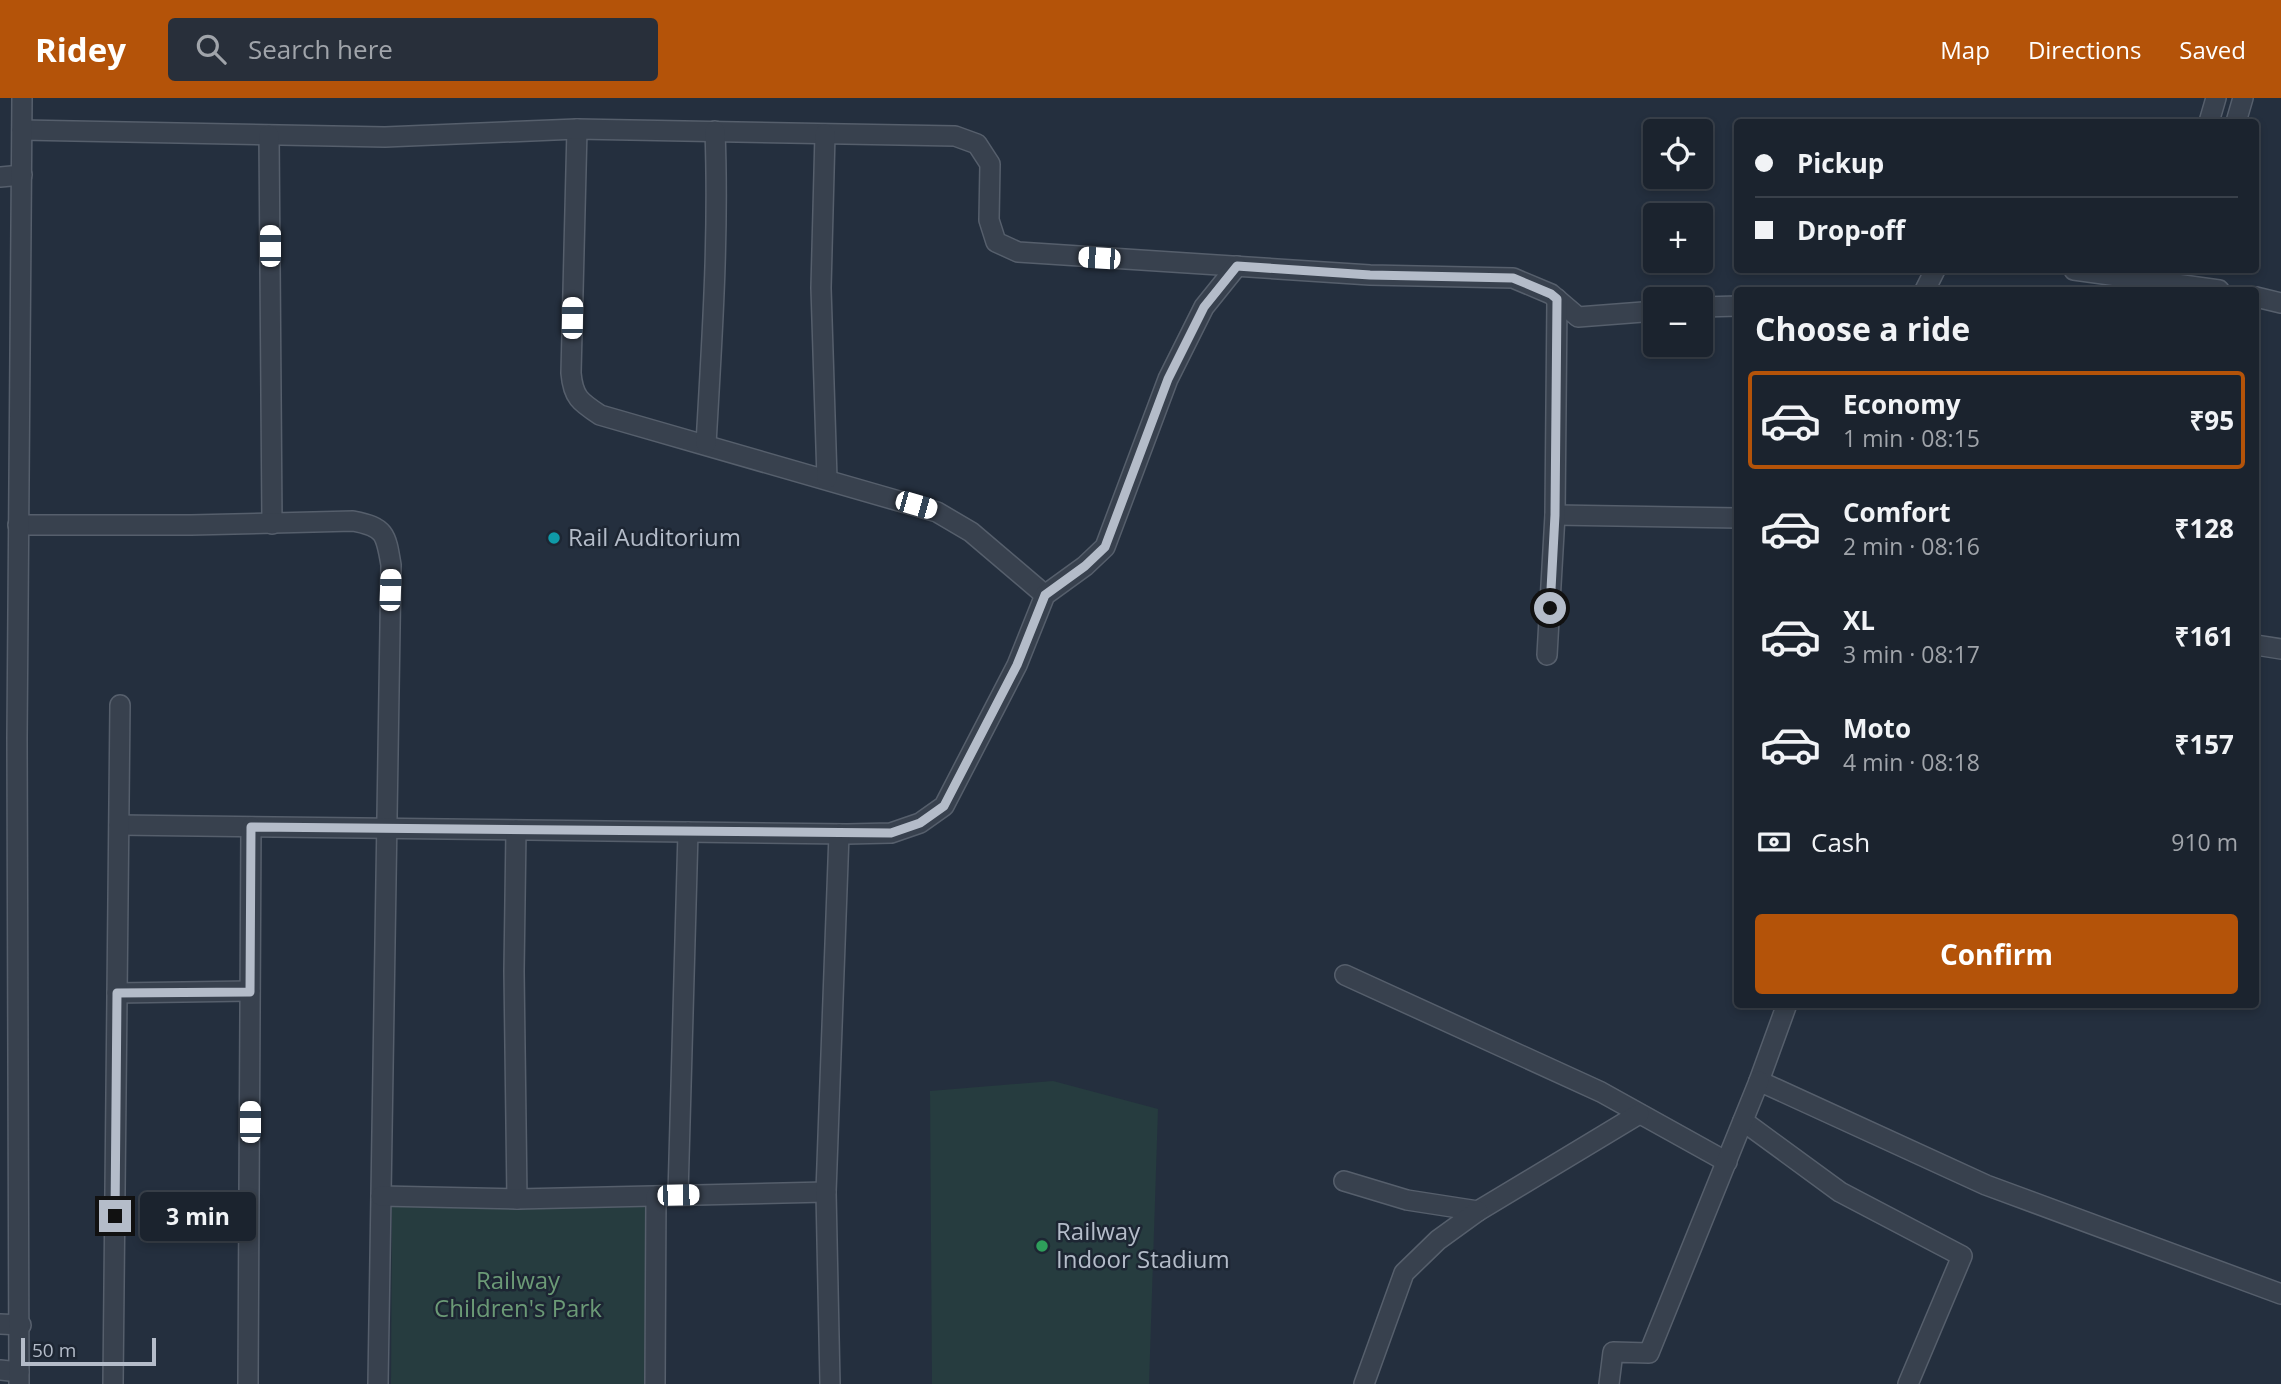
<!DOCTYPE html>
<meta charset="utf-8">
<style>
:root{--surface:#1b232e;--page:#282f3a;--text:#f1f3f6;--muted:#a0a4aa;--line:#39404a;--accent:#b45309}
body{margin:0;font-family:"Open Sans",sans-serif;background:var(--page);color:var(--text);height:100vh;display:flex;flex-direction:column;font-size:26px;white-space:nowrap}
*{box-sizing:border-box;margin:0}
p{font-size:23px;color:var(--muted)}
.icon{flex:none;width:38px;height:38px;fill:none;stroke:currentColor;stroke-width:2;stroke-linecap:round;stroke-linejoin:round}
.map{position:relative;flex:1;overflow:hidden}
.panel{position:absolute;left:1734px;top:189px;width:525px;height:721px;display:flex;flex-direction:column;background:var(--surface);border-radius:7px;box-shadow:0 4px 10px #0003,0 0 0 2px var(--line)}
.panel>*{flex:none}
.hud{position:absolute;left:1734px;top:21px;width:525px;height:154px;border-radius:7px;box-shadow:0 4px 10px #0003,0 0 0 2px var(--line);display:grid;align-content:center;height:154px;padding:0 21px;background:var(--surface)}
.tools{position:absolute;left:1643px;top:21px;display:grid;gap:14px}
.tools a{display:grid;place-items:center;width:70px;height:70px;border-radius:7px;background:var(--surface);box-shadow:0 4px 10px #0003,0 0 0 2px var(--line);font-size:35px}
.scale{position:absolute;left:21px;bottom:18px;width:135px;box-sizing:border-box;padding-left:7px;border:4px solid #b4bcc9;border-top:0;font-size:19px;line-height:24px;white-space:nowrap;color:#b4bcc9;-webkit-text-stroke:5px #1d2633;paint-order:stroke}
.end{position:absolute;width:32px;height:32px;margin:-16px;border:9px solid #b4bcc9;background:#111;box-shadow:0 0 0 4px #111}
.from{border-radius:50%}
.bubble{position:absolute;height:49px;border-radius:7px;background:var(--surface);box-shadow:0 4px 10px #0003,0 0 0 2px var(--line);font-size:23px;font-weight:700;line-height:49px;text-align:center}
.car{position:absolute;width:21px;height:42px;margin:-21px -10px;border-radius:9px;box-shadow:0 0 5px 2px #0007;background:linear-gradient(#fff 24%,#345 0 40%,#fff 0 76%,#345 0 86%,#fff 0)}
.hud b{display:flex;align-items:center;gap:24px;height:66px;font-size:26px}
.hud b+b{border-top:2px solid var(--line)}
.hud i{width:18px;height:18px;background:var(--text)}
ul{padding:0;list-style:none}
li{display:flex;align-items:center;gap:21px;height:98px;margin:0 14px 10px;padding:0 7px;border:4px solid transparent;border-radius:7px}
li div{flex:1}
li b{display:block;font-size:26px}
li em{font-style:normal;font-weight:700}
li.selected{border-color:var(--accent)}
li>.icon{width:63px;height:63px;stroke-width:1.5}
h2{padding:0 21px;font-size:32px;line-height:84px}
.pay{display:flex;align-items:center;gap:18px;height:77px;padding:0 21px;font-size:26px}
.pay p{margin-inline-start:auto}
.button{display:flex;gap:14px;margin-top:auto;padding:14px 21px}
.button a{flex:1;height:80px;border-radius:7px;background:var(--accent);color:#fff;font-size:28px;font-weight:700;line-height:80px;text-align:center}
header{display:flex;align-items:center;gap:42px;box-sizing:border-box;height:98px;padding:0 35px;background:var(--accent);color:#fff}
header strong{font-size:33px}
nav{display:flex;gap:38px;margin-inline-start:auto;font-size:24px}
.search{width:490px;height:63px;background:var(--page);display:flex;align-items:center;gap:18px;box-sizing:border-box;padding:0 24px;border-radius:7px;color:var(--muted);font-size:26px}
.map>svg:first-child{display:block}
.green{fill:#263c3f}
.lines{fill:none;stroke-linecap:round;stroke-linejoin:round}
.minor-casing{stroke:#565f6c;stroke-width:22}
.minor{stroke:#38414e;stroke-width:19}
.route{stroke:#b4bcc9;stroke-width:9}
.culture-dot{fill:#0f9aa8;stroke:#1d2633;stroke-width:2.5}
.leisure-dot{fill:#2e9e5b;stroke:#1d2633;stroke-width:2.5}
.labels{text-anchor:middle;stroke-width:5;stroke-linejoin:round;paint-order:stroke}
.poi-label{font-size:24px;fill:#b4bcc9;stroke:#1d2633;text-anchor:start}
.park-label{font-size:24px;fill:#6b9a76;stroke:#1d2633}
</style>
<header>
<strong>Ridey</strong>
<div class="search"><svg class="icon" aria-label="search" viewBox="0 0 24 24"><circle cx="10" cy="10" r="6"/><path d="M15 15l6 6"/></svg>Search here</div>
<nav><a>Map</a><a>Directions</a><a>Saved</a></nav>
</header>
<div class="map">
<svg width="2281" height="1286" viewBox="0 0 2281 1286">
<rect width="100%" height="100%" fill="#242f3e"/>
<g class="green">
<path d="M1053 983 1158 1011 1149 1286H932L930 993Z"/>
<path d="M646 1106 645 1286H391L392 1107Z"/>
</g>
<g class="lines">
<defs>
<g id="minor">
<path d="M2209 24 2216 0"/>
<path d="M2236 24 2243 0"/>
<path d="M577 31 571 275C573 299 580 304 600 317L937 414 971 434 1045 497"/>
<path d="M22 32 385 39 577 31 955 38 977 46 990 66 989 122 996 144 1018 154 1370 177 1513 180 1551 196 1578 219 1656 213"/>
<path d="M825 36 821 190 827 381"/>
<path d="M269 37 272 426"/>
<path d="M0 79 22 77"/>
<path d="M2074 172 2219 192"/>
<path d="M1925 192 1935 172"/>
<path d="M2256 199 2281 205"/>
<path d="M1701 209 1738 208"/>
<path d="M706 346C712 242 719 138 715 33"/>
<path d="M1555 417 1738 420"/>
<path d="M18 427H191L353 423C385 429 386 436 391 467L378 1286"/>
<path d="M2256 547 2281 551"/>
<path d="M1547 557 1555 417 1557 201"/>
<path d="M119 727 847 736 891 735 920 725 944 708 1017 567 1045 497 1085 468 1105 449 1168 281 1204 209 1237 168"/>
<path d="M516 732 514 873 517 1101"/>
<path d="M1345 877 1601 994 1727 1064"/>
<path d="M117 895 250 893"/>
<path d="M1787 906 1759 983 1986 1087 2281 1196"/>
<path d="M1743 1023 1840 1094 1962 1158 1908 1286"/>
<path d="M1344 1083 1407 1102 1478 1113 1639 1016"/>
<path d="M678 1097 688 734"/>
<path d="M381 1098 517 1101 826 1094"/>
<path d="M0 1226 21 1227"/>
<path d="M0 1272 19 1274"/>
<path d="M19 1286 17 640 22 0"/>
<path d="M113 1286 120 607"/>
<path d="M248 1286 251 729"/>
<path d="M655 1286 656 1098"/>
<path d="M830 1286 826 1094 839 736"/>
<path d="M1364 1286 1404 1175 1438 1142 1478 1113"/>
<path d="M1609 1286 1613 1254 1649 1255 1759 983"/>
</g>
</defs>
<use href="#minor" class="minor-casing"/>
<use href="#minor" class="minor"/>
</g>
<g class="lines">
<path class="route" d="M115 1118 117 895 250 894 251 729 891 735 920 725 944 708 1017 567 1045 497 1085 468 1105 449 1168 281 1204 209 1237 168 1370 177 1513 180 1551 196 1557 201 1555 417 1550 510"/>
</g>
<circle class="culture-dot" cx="554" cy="440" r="7"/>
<circle class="leisure-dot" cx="1042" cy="1148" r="7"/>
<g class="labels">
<g class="poi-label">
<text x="568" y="448">Rail Auditorium</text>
<text x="1056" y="1142">Railway<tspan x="1056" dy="28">Indoor Stadium</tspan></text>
</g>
<g class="park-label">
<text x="518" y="1191">Railway<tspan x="518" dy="28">Children's Park</tspan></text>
</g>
</g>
</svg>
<div class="tools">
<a><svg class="icon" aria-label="locate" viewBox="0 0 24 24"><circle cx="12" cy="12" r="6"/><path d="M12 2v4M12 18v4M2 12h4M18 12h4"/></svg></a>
<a>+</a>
<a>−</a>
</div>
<div class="scale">50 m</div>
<i class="end from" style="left:1550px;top:510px"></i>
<i class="end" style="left:115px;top:1118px"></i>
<div class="bubble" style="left:140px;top:1094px;width:116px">3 min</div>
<i class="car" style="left:270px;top:148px;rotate:0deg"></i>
<i class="car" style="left:1099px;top:160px;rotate:274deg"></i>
<i class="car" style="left:572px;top:220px;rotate:1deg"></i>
<i class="car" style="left:916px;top:407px;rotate:106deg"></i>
<i class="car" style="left:390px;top:492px;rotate:2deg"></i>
<i class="car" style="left:250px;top:1024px;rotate:0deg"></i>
<i class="car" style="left:678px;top:1097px;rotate:89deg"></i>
<div class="hud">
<b><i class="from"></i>Pickup</b>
<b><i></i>Drop-off</b>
</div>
<section class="panel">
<h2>Choose a ride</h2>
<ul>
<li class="selected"><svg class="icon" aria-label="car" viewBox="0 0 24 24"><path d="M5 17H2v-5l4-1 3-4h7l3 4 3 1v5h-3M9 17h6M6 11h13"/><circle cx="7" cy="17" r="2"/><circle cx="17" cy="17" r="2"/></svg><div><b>Economy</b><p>1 min · 08:15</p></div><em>₹95</em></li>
<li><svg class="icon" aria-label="car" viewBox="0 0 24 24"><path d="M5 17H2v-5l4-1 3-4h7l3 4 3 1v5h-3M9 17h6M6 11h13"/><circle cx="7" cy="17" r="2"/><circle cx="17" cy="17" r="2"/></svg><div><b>Comfort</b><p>2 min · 08:16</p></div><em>₹128</em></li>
<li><svg class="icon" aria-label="car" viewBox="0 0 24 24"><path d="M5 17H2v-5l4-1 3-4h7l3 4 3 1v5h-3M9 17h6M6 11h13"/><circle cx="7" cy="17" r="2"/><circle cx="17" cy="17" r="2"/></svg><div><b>XL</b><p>3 min · 08:17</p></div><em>₹161</em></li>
<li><svg class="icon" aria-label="car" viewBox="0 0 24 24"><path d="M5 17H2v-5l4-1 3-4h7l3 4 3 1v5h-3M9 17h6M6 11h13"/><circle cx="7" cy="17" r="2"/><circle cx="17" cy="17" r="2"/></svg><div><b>Moto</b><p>4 min · 08:18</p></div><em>₹157</em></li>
</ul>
<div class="pay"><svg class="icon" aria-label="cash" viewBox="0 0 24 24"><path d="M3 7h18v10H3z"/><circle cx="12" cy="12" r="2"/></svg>Cash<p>910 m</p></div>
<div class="button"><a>Confirm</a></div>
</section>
</div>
